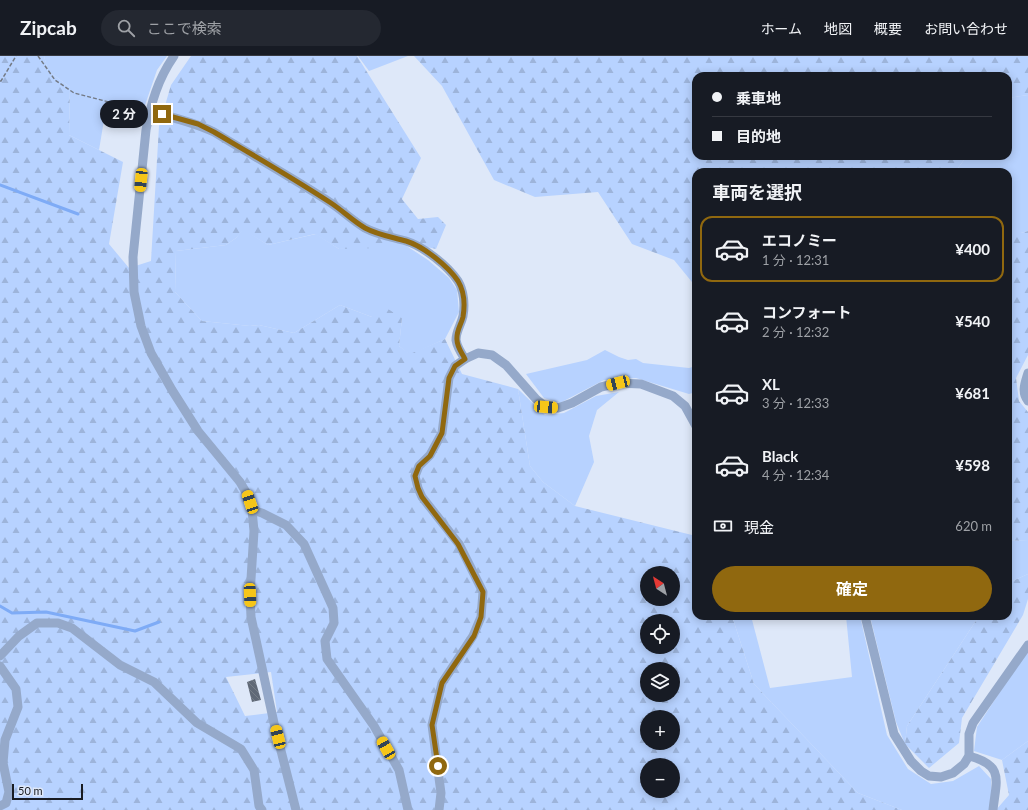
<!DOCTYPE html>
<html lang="ja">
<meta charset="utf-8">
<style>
:root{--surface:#171b24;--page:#242831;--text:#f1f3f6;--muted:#9ea1a6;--line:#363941;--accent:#90680f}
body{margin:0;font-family:Lato,"Noto Sans JP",sans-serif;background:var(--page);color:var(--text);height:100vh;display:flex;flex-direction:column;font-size:15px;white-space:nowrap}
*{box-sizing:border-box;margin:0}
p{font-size:13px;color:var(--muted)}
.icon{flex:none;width:22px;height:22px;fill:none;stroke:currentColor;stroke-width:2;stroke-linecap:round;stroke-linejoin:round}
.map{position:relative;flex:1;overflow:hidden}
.drawer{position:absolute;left:692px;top:112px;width:320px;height:452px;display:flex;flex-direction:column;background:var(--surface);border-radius:12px;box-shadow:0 2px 10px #0003}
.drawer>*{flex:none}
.top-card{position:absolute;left:692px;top:16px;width:320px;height:88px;border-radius:12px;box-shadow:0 2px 10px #0003;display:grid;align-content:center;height:88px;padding:0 20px;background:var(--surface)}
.needle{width:26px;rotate:324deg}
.tools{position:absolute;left:640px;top:510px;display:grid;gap:8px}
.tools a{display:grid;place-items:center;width:40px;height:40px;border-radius:50%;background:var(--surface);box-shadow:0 2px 10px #0003;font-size:20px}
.scale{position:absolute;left:12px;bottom:10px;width:71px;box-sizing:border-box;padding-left:4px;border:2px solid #191c22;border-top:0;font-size:11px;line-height:14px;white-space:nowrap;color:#191c22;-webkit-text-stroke:3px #dee8f9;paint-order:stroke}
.end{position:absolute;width:18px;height:18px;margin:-9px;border:5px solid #90680f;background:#fff;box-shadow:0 0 0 2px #fff}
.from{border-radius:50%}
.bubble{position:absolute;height:28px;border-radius:14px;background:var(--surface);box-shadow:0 2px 10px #0003;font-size:13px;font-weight:700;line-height:28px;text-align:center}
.car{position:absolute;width:12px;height:24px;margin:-12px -6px;border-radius:5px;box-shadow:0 0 3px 1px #0007;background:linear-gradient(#f5c518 24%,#345 0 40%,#f5c518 0 76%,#345 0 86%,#f5c518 0)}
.top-card b{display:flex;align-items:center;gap:14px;height:38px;font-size:15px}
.top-card b+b{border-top:1px solid var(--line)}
.top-card i{width:10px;height:10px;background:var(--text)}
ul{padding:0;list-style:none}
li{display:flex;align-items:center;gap:12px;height:66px;margin:0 8px 6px;padding:0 12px;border:2px solid transparent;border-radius:12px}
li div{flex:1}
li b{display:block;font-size:15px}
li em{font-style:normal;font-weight:700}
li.on{border-color:var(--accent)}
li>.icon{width:36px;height:36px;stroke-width:1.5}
h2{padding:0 20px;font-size:18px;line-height:48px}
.pay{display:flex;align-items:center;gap:10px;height:44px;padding:0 20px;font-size:15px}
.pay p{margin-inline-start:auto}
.primary-button{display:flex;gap:8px;margin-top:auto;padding:8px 20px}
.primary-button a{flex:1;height:46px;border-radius:24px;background:var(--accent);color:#fff;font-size:16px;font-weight:700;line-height:46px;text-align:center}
header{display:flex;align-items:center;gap:24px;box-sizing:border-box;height:56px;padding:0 20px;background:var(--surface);border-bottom:1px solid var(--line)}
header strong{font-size:19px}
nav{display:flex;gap:22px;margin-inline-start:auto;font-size:14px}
.search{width:280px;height:36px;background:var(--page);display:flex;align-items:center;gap:10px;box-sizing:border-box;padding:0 14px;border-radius:22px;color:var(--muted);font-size:15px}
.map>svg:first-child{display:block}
.grass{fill:#b7d2ff}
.forest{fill:url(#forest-firs);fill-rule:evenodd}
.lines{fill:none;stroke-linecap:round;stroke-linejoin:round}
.stream{stroke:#7eabf6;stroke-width:3}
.building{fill:url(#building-back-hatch)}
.path{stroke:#737a85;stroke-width:1.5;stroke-dasharray:4 2;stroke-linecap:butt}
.minor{stroke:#95a9ca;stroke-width:9}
.route{stroke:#90680f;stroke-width:5}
</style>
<header>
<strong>Zipcab</strong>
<div class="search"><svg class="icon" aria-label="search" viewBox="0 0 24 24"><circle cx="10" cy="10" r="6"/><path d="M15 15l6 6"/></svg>ここで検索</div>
<nav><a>ホーム</a><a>地図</a><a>概要</a><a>お問い合わせ</a></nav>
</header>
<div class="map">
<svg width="1028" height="754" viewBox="0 0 1028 754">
<defs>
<pattern id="forest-firs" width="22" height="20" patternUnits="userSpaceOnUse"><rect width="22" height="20" fill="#b7d2ff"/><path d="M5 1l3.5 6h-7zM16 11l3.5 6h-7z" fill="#9db4da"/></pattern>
<pattern id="building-back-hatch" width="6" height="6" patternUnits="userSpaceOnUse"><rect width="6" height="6" fill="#606977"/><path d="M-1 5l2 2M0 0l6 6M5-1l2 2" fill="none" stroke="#767e88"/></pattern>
</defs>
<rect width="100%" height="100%" fill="#dee8f9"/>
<g class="grass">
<path d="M44 0H167L157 14 143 55 107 46 99 94 69 79 70 31 48 15Z"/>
<path d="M358 0H408L369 15Z"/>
<path d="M1028 39V175L1021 177H1008V116H955L967 100H1008V42Z"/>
<path d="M243 173 268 189 316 178 339 193 399 185 428 204 449 222 457 234 459 256 445 283 410 299 399 290 402 262 372 261 340 249 294 277 259 269 250 270 202 265 175 236 176 195 226 189 236 182Z"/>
<path d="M605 294 619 301 628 304 636 303 643 307 689 312 696 310V336L689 338 636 322 604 324 560 347 544 342 526 318 587 304Z"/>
<path d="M518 333 545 359 564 357 596 340 619 336 597 354 589 380 594 406 575 450 543 426 530 410Z"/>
<path d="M1008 484 1028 485V518L1008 527Z"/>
<path d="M732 560H751L770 632 852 621 846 560H860L887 679 908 713 931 728 953 725 979 710 991 723 992 754H902L858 737 754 628Z"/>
<path d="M870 560H979L907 670 905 688 896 666Z"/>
<path d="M1028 593V685L1002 704 974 695 977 671Z"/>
</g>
<g class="forest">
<path d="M0 0H44L48 15 70 31 69 79 123 106 109 188 129 212 151 205 159 70 171 29 191 0H357L421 102 402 143 418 163 438 161 446 169 436 193 399 185 381 192 339 193 315 178 268 189 243 174 236 182 226 189 176 195 175 236 202 265 250 270 259 269 294 277 340 249 372 261 388 253 402 262 399 290 410 298 445 283 462 318 518 333 530 410 543 426 575 450 696 480V560H732L754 628 858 737 902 754H0ZM647 517H673V543H647ZM647 565H673V591H647ZM647 613H673V639H647ZM271 616 277 656 245 660 226 621ZM647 661H673V687H647ZM647 709H673V735H647Z"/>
<path d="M414 0H1028V39L1008 42V20H696V100H967L955 116H696V231L674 204 632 188 598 136 535 141 494 124 442 30Z"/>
<path d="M1028 175V299L1016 322 1019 345 1028 356V485L1008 484V177H1021Z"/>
<path d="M1028 518V543L1023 559 962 662 959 687 929 712 905 688 907 670 979 560H1008V527Z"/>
<path d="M1028 685V754H996L1009 739 1002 704Z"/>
</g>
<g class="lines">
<g class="stream">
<path d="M0 129 78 158"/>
<path d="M0 550 12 557 46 556 135 575 159 566"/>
</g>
</g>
<path class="building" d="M255 623 261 644 252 646 247 626Z"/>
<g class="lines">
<g class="path">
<path d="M38 0 55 24 74 37 140 54"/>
<path d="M0 25H1L16 0"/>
</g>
<g class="minor">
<path d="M174 0C158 23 151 47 146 74L133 201 134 236 141 270 151 297 172 334 198 375 240 426 247 438 252 454 254 475 250 539 251 561 274 667 296 754"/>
<path d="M149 56C172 61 193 66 214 76 253 100 293 122 331 147 343 155 353 165 365 172 378 179 392 181 406 185 423 190 448 210 458 225 464 235 465 249 463 260 461 269 456 275 456 284 457 291 461 297 465 303"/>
<path d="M1028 317C1025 327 1021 336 1028 345"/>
<path d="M252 454 262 457 286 469 304 488 333 552 334 567 325 585 327 603 374 670 399 714 408 754"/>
<path d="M865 560 894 678 911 705 921 715 929 720 941 721 953 717 964 708 969 700V678L973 667 1028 589"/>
<path d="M0 600 19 580 37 567H58L72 572 120 609 154 626 197 667 241 693 254 714 259 750 262 754"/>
<path d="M0 610 16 633 18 651 5 684 3 707 9 736 6 747 0 750"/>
<path d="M969 700C1005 709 996 725 993 754"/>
<path d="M439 754 441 737 432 669 442 627 473 580 481 561 483 536 459 488 422 441 418 432 415 420 419 410 430 399 442 377 449 322 455 310 465 303 478 297 492 299 506 309 536 343 546 351 558 352 572 347 601 331 618 327 641 328 673 340 685 350 696 370"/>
</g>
</g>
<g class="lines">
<path class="route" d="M162 58 198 68 214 76C253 99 293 122 331 147 343 155 353 165 365 172 378 179 392 181 406 185 423 190 448 210 458 225 464 235 465 249 463 261 461 269 456 275 457 284 457 291 462 297 465 303L455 310 449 322 442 377 430 400 419 410 415 420 418 432 422 441 458 488 483 536 481 561 474 580 442 627 432 669 438 710"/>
</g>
</svg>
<div class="tools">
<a><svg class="needle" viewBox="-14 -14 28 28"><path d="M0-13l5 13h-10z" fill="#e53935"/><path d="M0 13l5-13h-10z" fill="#9ea1a6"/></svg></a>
<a><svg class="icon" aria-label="locate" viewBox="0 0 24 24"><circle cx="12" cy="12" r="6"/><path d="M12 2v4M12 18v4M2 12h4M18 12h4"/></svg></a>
<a><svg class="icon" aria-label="layers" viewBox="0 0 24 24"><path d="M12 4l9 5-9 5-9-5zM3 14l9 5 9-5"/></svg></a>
<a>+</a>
<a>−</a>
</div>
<div class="scale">50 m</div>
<i class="end from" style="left:438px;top:710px"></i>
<i class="end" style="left:162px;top:58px"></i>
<div class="bubble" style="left:100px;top:44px;width:48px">2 分</div>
<i class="car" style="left:141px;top:124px;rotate:186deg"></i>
<i class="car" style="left:618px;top:327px;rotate:256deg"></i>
<i class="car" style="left:546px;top:351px;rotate:94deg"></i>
<i class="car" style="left:250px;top:446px;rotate:341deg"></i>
<i class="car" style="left:250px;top:539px;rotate:178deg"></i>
<i class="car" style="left:278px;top:681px;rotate:346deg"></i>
<i class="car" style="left:386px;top:692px;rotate:330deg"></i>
<div class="top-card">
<b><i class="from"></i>乗車地</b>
<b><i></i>目的地</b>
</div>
<section class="drawer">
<h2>車両を選択</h2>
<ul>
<li class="on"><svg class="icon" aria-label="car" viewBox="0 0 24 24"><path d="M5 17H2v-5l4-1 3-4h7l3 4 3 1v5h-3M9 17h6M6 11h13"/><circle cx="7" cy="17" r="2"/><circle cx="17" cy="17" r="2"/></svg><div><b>エコノミー</b><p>1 分 · 12:31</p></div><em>¥400</em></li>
<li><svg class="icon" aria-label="car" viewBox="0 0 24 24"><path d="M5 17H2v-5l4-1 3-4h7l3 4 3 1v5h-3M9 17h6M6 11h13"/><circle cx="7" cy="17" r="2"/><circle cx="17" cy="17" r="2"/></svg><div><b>コンフォート</b><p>2 分 · 12:32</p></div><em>¥540</em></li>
<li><svg class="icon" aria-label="car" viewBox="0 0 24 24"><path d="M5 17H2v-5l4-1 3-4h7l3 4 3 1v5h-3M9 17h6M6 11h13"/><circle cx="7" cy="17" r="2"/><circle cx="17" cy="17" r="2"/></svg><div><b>XL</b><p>3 分 · 12:33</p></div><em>¥681</em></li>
<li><svg class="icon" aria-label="car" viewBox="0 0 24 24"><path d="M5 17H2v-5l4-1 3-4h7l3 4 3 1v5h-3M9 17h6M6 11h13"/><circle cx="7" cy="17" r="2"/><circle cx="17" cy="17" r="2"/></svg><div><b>Black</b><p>4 分 · 12:34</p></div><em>¥598</em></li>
</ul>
<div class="pay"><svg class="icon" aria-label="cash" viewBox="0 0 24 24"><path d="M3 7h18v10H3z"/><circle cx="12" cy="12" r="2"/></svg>現金<p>620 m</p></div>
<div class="primary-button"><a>確定</a></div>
</section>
</div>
